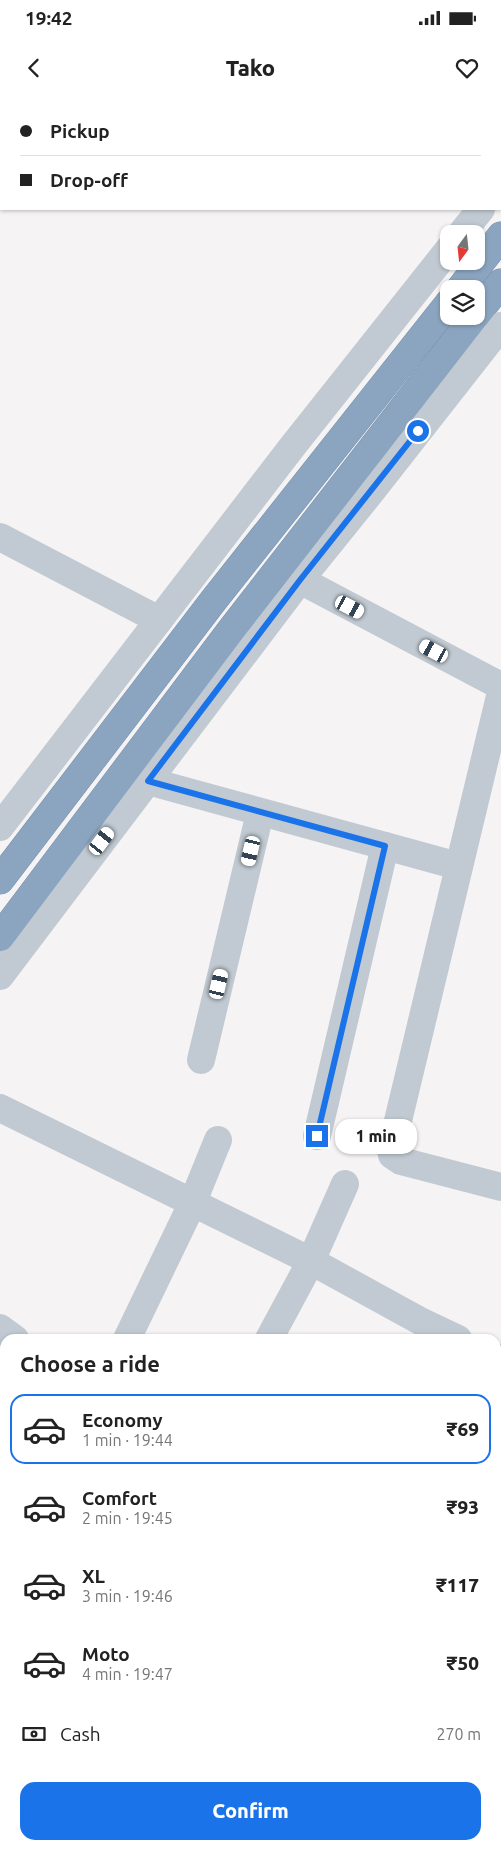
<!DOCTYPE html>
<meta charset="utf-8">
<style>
:root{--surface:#fff;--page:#f2f2f2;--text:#222;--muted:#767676;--line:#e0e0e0;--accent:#1a73e8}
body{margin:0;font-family:Ubuntu,sans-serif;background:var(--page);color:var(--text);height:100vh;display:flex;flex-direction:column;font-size:19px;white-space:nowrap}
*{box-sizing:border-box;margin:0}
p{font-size:16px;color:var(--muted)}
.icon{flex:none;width:28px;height:28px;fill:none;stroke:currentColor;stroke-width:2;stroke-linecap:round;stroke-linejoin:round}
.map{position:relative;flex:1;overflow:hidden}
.drawer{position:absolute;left:0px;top:1234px;width:501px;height:516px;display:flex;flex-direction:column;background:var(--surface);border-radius:15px 15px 0 0;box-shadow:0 1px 4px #0004}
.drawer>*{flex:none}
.guide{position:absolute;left:0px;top:0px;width:501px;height:110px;box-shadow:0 1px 4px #0004;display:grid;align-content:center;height:110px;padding:0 20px;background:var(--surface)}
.needle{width:32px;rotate:195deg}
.controls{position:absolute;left:440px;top:125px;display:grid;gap:10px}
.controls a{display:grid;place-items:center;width:45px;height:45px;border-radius:10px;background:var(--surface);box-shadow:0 1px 4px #0004;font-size:25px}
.end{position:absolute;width:22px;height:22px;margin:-11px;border:6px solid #1a73e8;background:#fff;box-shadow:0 0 0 2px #fff}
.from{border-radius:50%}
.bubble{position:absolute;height:35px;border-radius:15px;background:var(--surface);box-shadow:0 1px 4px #0004;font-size:16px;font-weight:800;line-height:35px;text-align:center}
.car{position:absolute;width:15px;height:30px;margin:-15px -8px;border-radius:6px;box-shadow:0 0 4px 1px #0007;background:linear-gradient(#fff 24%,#345 0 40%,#fff 0 76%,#345 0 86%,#fff 0)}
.guide b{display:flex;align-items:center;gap:18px;height:48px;font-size:19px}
.guide b+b{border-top:1px solid var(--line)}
.guide i{width:12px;height:12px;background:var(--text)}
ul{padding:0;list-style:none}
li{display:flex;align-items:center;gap:15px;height:70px;margin:0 10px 8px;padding:0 10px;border:2px solid transparent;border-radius:15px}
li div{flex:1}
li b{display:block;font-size:19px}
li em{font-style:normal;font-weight:800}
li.current{border-color:var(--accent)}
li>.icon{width:45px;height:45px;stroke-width:1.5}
h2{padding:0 20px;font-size:22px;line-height:60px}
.pay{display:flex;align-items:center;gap:12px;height:55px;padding:0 20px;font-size:19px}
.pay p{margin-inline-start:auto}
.primary-button{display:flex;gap:10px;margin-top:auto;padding:10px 20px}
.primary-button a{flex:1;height:58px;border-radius:15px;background:var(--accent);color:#fff;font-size:20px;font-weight:800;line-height:58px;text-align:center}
.status{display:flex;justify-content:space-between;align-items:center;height:35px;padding:0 25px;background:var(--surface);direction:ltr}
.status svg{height:14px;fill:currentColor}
header{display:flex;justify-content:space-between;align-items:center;height:65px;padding:0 20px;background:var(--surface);font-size:22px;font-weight:800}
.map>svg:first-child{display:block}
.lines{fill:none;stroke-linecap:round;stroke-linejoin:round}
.highway-casing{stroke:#7690ad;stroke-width:29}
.minor{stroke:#c1cad2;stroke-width:28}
.highway{stroke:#8ba5c1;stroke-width:28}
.route{stroke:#1a73e8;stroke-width:6}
</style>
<div class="status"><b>19:42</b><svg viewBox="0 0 49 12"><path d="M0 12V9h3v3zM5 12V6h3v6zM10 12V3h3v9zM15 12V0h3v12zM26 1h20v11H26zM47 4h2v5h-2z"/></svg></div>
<header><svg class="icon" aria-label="back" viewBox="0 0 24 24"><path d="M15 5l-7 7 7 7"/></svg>Tako<svg class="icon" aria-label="heart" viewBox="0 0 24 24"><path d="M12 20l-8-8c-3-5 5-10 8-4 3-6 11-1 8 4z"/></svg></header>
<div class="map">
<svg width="501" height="1749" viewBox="0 0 501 1749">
<rect width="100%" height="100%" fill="#f5f3f3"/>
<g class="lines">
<defs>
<g id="highway">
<path d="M460 189 501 136"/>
<path d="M476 215 501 183"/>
<path d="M0 780 213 501 449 203"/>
<path d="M0 837 231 530 475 216"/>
</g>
</defs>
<use href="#highway" class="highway-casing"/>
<g class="minor">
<path d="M79 0V1"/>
<path d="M167 1 171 0"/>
<path d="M0 61H1"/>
<path d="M500 84 501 83"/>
<path d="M461 134 481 109"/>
<path d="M0 437 159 520"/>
<path d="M300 480 501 586"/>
<path d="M501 592 391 1050 392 1055 401 1061 501 1087"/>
<path d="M148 681 458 766"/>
<path d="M0 727 292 347 449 149"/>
<path d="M0 876 300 480 371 392 501 226"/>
<path d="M201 960 260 713"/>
<path d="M0 1008 311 1161 422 1222 458 1239"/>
<path d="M317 1036 385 746"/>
<path d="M0 1228 15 1239"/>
<path d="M127 1239 192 1104 218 1040"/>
<path d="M269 1239 311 1161 345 1084"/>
<path d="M496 1257 501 1259"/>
<path d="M0 1315 5 1308"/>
<path d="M496 1369 501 1359"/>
<path d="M0 1484 5 1488"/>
<path d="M0 1516 5 1509"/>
<path d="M496 1600 501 1604"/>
<path d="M0 1656 5 1655"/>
<path d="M496 1680 501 1670"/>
<path d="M14 1749V1745"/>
<path d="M131 1749V1745"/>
<path d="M302 1749V1745"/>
<path d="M462 1749 464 1745"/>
</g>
<use href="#highway" class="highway"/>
</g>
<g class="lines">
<path class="route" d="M317 1036 385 746 148 681 300 480 418 331"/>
</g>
</svg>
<div class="controls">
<a><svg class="needle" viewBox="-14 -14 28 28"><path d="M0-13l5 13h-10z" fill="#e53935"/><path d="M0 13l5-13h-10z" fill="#767676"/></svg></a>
<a><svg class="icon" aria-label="layers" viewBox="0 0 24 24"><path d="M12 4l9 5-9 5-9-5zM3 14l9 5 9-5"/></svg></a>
</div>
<i class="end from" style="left:418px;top:331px"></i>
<i class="end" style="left:317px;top:1036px"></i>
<div class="bubble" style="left:335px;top:1019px;width:82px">1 min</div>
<i class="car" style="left:350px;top:507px;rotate:118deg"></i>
<i class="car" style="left:434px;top:551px;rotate:298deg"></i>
<i class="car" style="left:102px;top:741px;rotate:37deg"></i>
<i class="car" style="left:251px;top:751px;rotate:193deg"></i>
<i class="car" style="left:219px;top:884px;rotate:13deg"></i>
<div class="guide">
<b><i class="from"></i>Pickup</b>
<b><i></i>Drop-off</b>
</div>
<section class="drawer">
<h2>Choose a ride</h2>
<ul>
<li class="current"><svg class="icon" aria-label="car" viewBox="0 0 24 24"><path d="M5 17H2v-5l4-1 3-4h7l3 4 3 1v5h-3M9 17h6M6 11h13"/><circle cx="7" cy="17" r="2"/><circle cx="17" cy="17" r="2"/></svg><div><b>Economy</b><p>1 min · 19:44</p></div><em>₹69</em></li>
<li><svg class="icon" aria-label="car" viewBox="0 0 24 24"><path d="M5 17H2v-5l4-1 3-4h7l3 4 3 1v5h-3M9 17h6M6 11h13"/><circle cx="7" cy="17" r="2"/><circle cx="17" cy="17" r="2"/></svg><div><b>Comfort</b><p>2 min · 19:45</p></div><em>₹93</em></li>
<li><svg class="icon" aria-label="car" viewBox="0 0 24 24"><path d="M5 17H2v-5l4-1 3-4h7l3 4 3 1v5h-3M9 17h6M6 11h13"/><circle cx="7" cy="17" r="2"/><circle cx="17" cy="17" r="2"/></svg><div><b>XL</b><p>3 min · 19:46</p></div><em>₹117</em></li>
<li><svg class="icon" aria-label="car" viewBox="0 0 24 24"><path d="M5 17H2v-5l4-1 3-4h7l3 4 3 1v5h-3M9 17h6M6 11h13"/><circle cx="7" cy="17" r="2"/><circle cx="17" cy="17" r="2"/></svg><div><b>Moto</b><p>4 min · 19:47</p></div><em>₹50</em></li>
</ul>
<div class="pay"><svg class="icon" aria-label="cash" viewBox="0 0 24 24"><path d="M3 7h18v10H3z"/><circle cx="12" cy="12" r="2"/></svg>Cash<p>270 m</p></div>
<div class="primary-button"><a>Confirm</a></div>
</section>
</div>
